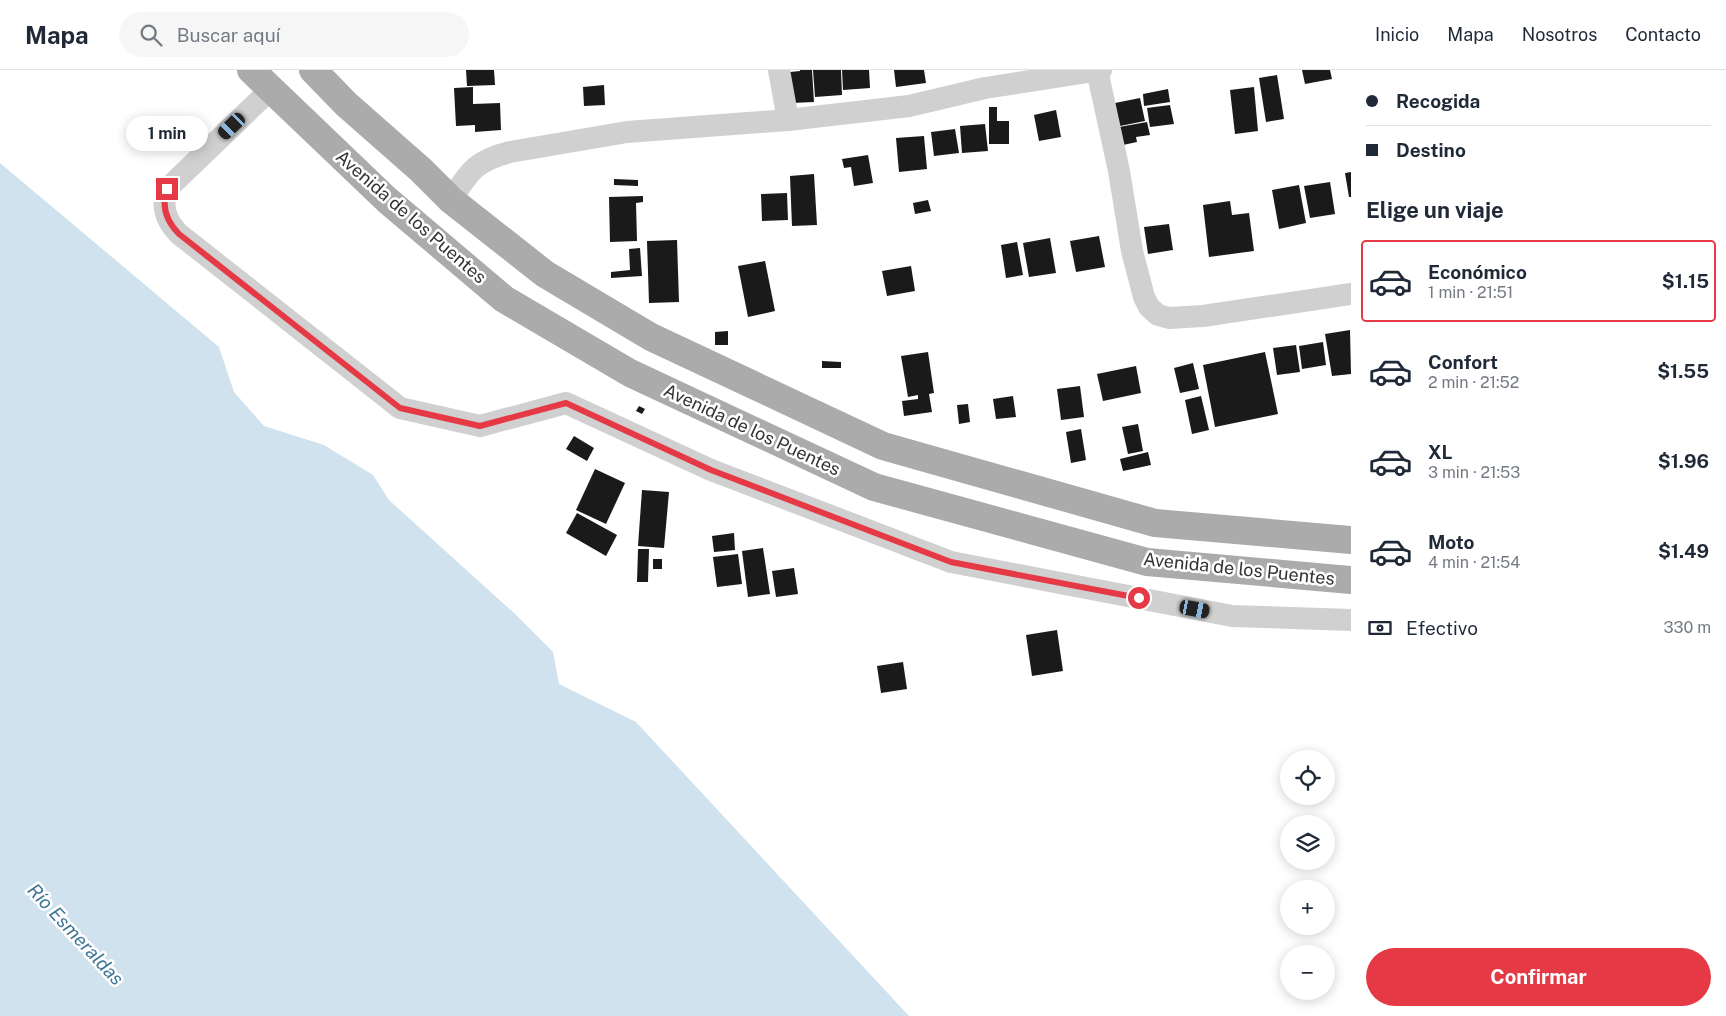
<!DOCTYPE html>
<html lang="es">
<meta charset="utf-8">
<style>
:root{--surface:#fff;--page:#f6f6f7;--text:#1f2937;--muted:#747a83;--line:#e0e1e3;--accent:#e63946}
body{margin:0;font-family:"Public Sans",sans-serif;background:var(--page);color:var(--text);height:100vh;display:flex;flex-direction:column;font-size:19px;white-space:nowrap}
*{box-sizing:border-box;margin:0}
p{font-size:16px;color:var(--muted)}
.icon{flex:none;width:28px;height:28px;fill:none;stroke:currentColor;stroke-width:2;stroke-linecap:round;stroke-linejoin:round}
.map{position:relative;flex:1;overflow:hidden}
.details{display:flex;flex-direction:column;background:var(--surface);width:375px}
.details>*{flex:none}
.hud{display:grid;align-content:center;height:110px;padding:0 15px;background:var(--surface)}
.controls{position:absolute;left:1280px;top:680px;display:grid;gap:10px}
.controls a{display:grid;place-items:center;width:55px;height:55px;border-radius:50%;background:var(--surface);box-shadow:0 2px 12px #0003;font-size:25px}
.end{position:absolute;width:22px;height:22px;margin:-11px;border:6px solid #e63946;background:#fff;box-shadow:0 0 0 2px #fff}
.from{border-radius:50%}
.bubble{position:absolute;height:35px;border-radius:18px;background:var(--surface);box-shadow:0 2px 12px #0003;font-size:16px;font-weight:700;line-height:35px;text-align:center}
.car{position:absolute;width:15px;height:30px;margin:-15px -8px;border-radius:6px;box-shadow:0 0 4px 1px #0007;background:linear-gradient(#222 24%,#8ab4d8 0 40%,#222 0 76%,#8ab4d8 0 86%,#222 0)}
.hud b{display:flex;align-items:center;gap:18px;height:48px;font-size:19px}
.hud b+b{border-top:1px solid var(--line)}
.hud i{width:12px;height:12px;background:var(--text)}
ul{padding:0;list-style:none}
li{display:flex;align-items:center;gap:15px;height:82px;margin:0 10px 8px;padding:0 5px;border:2px solid transparent;border-radius:5px}
li div{flex:1}
li b{display:block;font-size:19px}
li em{font-style:normal;font-weight:700}
li.current{border-color:var(--accent)}
li>.icon{width:45px;height:45px;stroke-width:1.5}
h2{padding:0 15px;font-size:22px;line-height:60px}
.pay{display:flex;align-items:center;gap:12px;height:55px;padding:0 15px;font-size:19px}
.pay p{margin-inline-start:auto}
.cta{display:flex;gap:10px;margin-top:auto;padding:10px 15px}
.cta a{flex:1;height:58px;border-radius:30px;background:var(--accent);color:#fff;font-size:20px;font-weight:700;line-height:58px;text-align:center}
header{display:flex;align-items:center;gap:30px;box-sizing:border-box;height:70px;padding:0 25px;background:var(--surface);border-bottom:1px solid var(--line)}
header strong{font-size:24px}
nav{display:flex;gap:28px;margin-inline-start:auto;font-size:18px}
.search{width:350px;height:45px;background:var(--page);display:flex;align-items:center;gap:12px;box-sizing:border-box;padding:0 18px;border-radius:28px;color:var(--muted);font-size:19px}
main{display:flex;flex:1;min-height:0}
.map>svg:first-child{display:block}
.water{fill:#cfe2ee}
.building{fill:#1a1a1a}
.lines{fill:none;stroke-linecap:round;stroke-linejoin:round}
.minor{stroke:#d0d0d0;stroke-width:22}
.major{stroke:#ababab;stroke-width:28}
.route{stroke:#e63946;stroke-width:6}
.labels{text-anchor:middle;stroke-width:5;stroke-linejoin:round;paint-order:stroke}
.street-label{font-size:18px;fill:#333;stroke:#fff}
.water-label{font-size:19px;font-style:italic;fill:#3f7597;stroke:#fff}
</style>
<header>
<strong>Mapa</strong>
<div class="search"><svg class="icon" aria-label="search" viewBox="0 0 24 24"><circle cx="10" cy="10" r="6"/><path d="M15 15l6 6"/></svg>Buscar aquí</div>
<nav><a>Inicio</a><a>Mapa</a><a>Nosotros</a><a>Contacto</a></nav>
</header>
<main>
<div class="map">
<svg width="1351" height="946" viewBox="0 0 1351 946">
<rect width="100%" height="100%" fill="#fff"/>
<path class="water" d="M0 93 219 277 234 322 264 356 324 375 373 405 389 430 514 543 553 582 559 614 636 652 909 946H0Z"/>
<g class="building">
<path d="M466 0H494L495 15 467 16Z"/>
<path d="M800 0H812L814 32 792 33 790 2 800 1Z"/>
<path d="M813 0H841L842 25 815 27Z"/>
<path d="M842 0H869L870 18 843 20Z"/>
<path d="M894 0H924L926 13 896 17Z"/>
<path d="M1302 0H1330L1332 9 1305 14Z"/>
<path d="M1277 5 1284 49 1266 52 1259 8Z"/>
<path d="M604 15 605 35 584 36 583 17Z"/>
<path d="M473 17V34L500 33 501 60 475 62V55L456 56 454 18Z"/>
<path d="M1254 17 1258 61 1235 64 1230 20Z"/>
<path d="M1168 19 1170 32 1144 36 1143 24Z"/>
<path d="M1140 28 1145 51 1115 57 1110 34Z"/>
<path d="M1170 35 1174 54 1150 57 1147 38Z"/>
<path d="M989 37H997V51H1009V74H989Z"/>
<path d="M1056 40 1061 67 1039 71 1034 45Z"/>
<path d="M1147 52 1150 65 1136 67 1137 72 1123 75 1119 57Z"/>
<path d="M985 54 988 81 962 83 960 56Z"/>
<path d="M955 59 959 83 934 86 931 62Z"/>
<path d="M924 66 927 99 899 102 896 68Z"/>
<path d="M868 85 873 113 854 116 851 97 844 98 842 89Z"/>
<path d="M1351 102V127H1349L1345 103Z"/>
<path d="M814 104 817 155 792 156 790 106Z"/>
<path d="M614 109 638 110V116L614 115Z"/>
<path d="M1330 112 1335 144 1310 148 1304 116Z"/>
<path d="M1299 115 1306 153 1279 159 1272 120Z"/>
<path d="M787 123 788 150 762 151 761 124Z"/>
<path d="M643 126V132L636 133 637 171 610 172 609 127Z"/>
<path d="M928 130 931 141 915 144 913 133Z"/>
<path d="M1230 131 1232 145 1249 143 1254 181 1209 187 1203 135Z"/>
<path d="M1169 154 1173 180 1148 184 1144 157Z"/>
<path d="M1099 166 1105 197 1076 202 1070 171Z"/>
<path d="M1050 168 1056 203 1029 207 1023 173Z"/>
<path d="M677 170 679 232 649 233 647 171Z"/>
<path d="M1017 172 1023 205 1006 208 1001 175Z"/>
<path d="M640 178 642 206 611 208V202L630 200 629 179Z"/>
<path d="M765 191 775 241 748 247 738 196Z"/>
<path d="M911 196 915 221 887 226 882 201Z"/>
<path d="M1350 260 1351 304 1332 306 1325 264Z"/>
<path d="M728 261V275H715V262Z"/>
<path d="M1323 272 1326 295 1302 299 1299 276Z"/>
<path d="M1296 275 1300 302 1277 305 1273 278Z"/>
<path d="M928 282 934 323 929 324 932 342 904 346 902 331 918 329V325L908 327 901 286Z"/>
<path d="M1265 282 1278 344 1215 357 1203 295Z"/>
<path d="M822 291 841 292V298H822Z"/>
<path d="M1193 293 1199 319 1180 323 1174 298Z"/>
<path d="M1136 296 1141 323 1103 331 1097 304Z"/>
<path d="M1080 316 1084 347 1061 350 1057 319Z"/>
<path d="M1013 326 1016 347 996 349 993 329Z"/>
<path d="M1201 326 1209 360 1192 364 1185 330Z"/>
<path d="M968 334 970 352 959 354 957 335Z"/>
<path d="M639 336 645 339 642 344 636 341Z"/>
<path d="M1138 354 1143 381 1128 384 1122 357Z"/>
<path d="M1081 359 1086 390 1071 393 1066 362Z"/>
<path d="M574 366 594 378 587 391 566 379Z"/>
<path d="M1148 382 1151 395 1123 401 1120 389Z"/>
<path d="M595 399 625 413 606 454 576 440Z"/>
<path d="M642 420 669 422 664 478 638 476Z"/>
<path d="M577 443 617 465 606 486 566 463Z"/>
<path d="M734 463 735 480 714 482 712 466Z"/>
<path d="M763 478 770 524 748 527 742 481Z"/>
<path d="M638 479H649L648 512H637Z"/>
<path d="M738 484 742 514 717 517 713 487Z"/>
<rect x="653" y="489" width="9" height="10"/>
<path d="M794 498 798 524 776 527 772 501Z"/>
<path d="M1057 560 1063 601 1032 606 1026 565Z"/>
<path d="M903 592 907 619 881 623 877 596Z"/>
</g>
<g class="lines">
<g class="minor">
<path d="M779 0 788 50"/>
<path d="M1097 0 1119 101 1132 181 1144 227 1149 237 1158 245 1169 248 1203 246 1351 224"/>
<path d="M271 19 167 119C161 137 166 151 179 164L400 338 480 356 566 333 711 400 951 492 1232 546 1351 550"/>
<path d="M451 130C470 101 475 91 510 82L627 62 788 50 909 36 985 18 1101 0"/>
</g>
<g class="major">
<path d="M251 0 387 130 504 229 630 303 874 417 1147 492 1351 510"/>
<path d="M313 0 346 34 421 100 451 130 545 204 651 267 883 376 1155 453 1351 470"/>
</g>
</g>
<g class="lines">
<path class="route" d="M167 119C161 137 166 151 179 164L400 338 480 356 566 333 711 400 951 492 1139 528"/>
</g>
<g class="labels">
<g class="street-label">
<text transform="translate(411 147) rotate(41)" y="6">Avenida de los Puentes</text>
<text transform="translate(752 360) rotate(25)" y="6">Avenida de los Puentes</text>
<text transform="translate(1239 499) rotate(6)" y="6">Avenida de los Puentes</text>
</g>
<g class="water-label">
<text transform="translate(76 864) rotate(47)" y="7">Río Esmeraldas</text>
</g>
</g>
</svg>
<div class="controls">
<a><svg class="icon" aria-label="locate" viewBox="0 0 24 24"><circle cx="12" cy="12" r="6"/><path d="M12 2v4M12 18v4M2 12h4M18 12h4"/></svg></a>
<a><svg class="icon" aria-label="layers" viewBox="0 0 24 24"><path d="M12 4l9 5-9 5-9-5zM3 14l9 5 9-5"/></svg></a>
<a>+</a>
<a>−</a>
</div>
<i class="end from" style="left:1139px;top:528px"></i>
<i class="end" style="left:167px;top:119px"></i>
<div class="bubble" style="left:126px;top:46px;width:82px">1 min</div>
<i class="car" style="left:232px;top:56px;rotate:226deg"></i>
<i class="car" style="left:1195px;top:539px;rotate:101deg"></i>
</div>
<section class="details">
<div class="hud">
<b><i class="from"></i>Recogida</b>
<b><i></i>Destino</b>
</div>
<h2>Elige un viaje</h2>
<ul>
<li class="current"><svg class="icon" aria-label="car" viewBox="0 0 24 24"><path d="M5 17H2v-5l4-1 3-4h7l3 4 3 1v5h-3M9 17h6M6 11h13"/><circle cx="7" cy="17" r="2"/><circle cx="17" cy="17" r="2"/></svg><div><b>Económico</b><p>1 min · 21:51</p></div><em>$1.15</em></li>
<li><svg class="icon" aria-label="car" viewBox="0 0 24 24"><path d="M5 17H2v-5l4-1 3-4h7l3 4 3 1v5h-3M9 17h6M6 11h13"/><circle cx="7" cy="17" r="2"/><circle cx="17" cy="17" r="2"/></svg><div><b>Confort</b><p>2 min · 21:52</p></div><em>$1.55</em></li>
<li><svg class="icon" aria-label="car" viewBox="0 0 24 24"><path d="M5 17H2v-5l4-1 3-4h7l3 4 3 1v5h-3M9 17h6M6 11h13"/><circle cx="7" cy="17" r="2"/><circle cx="17" cy="17" r="2"/></svg><div><b>XL</b><p>3 min · 21:53</p></div><em>$1.96</em></li>
<li><svg class="icon" aria-label="car" viewBox="0 0 24 24"><path d="M5 17H2v-5l4-1 3-4h7l3 4 3 1v5h-3M9 17h6M6 11h13"/><circle cx="7" cy="17" r="2"/><circle cx="17" cy="17" r="2"/></svg><div><b>Moto</b><p>4 min · 21:54</p></div><em>$1.49</em></li>
</ul>
<div class="pay"><svg class="icon" aria-label="cash" viewBox="0 0 24 24"><path d="M3 7h18v10H3z"/><circle cx="12" cy="12" r="2"/></svg>Efectivo<p>330 m</p></div>
<div class="cta"><a>Confirmar</a></div>
</section>
</main>
